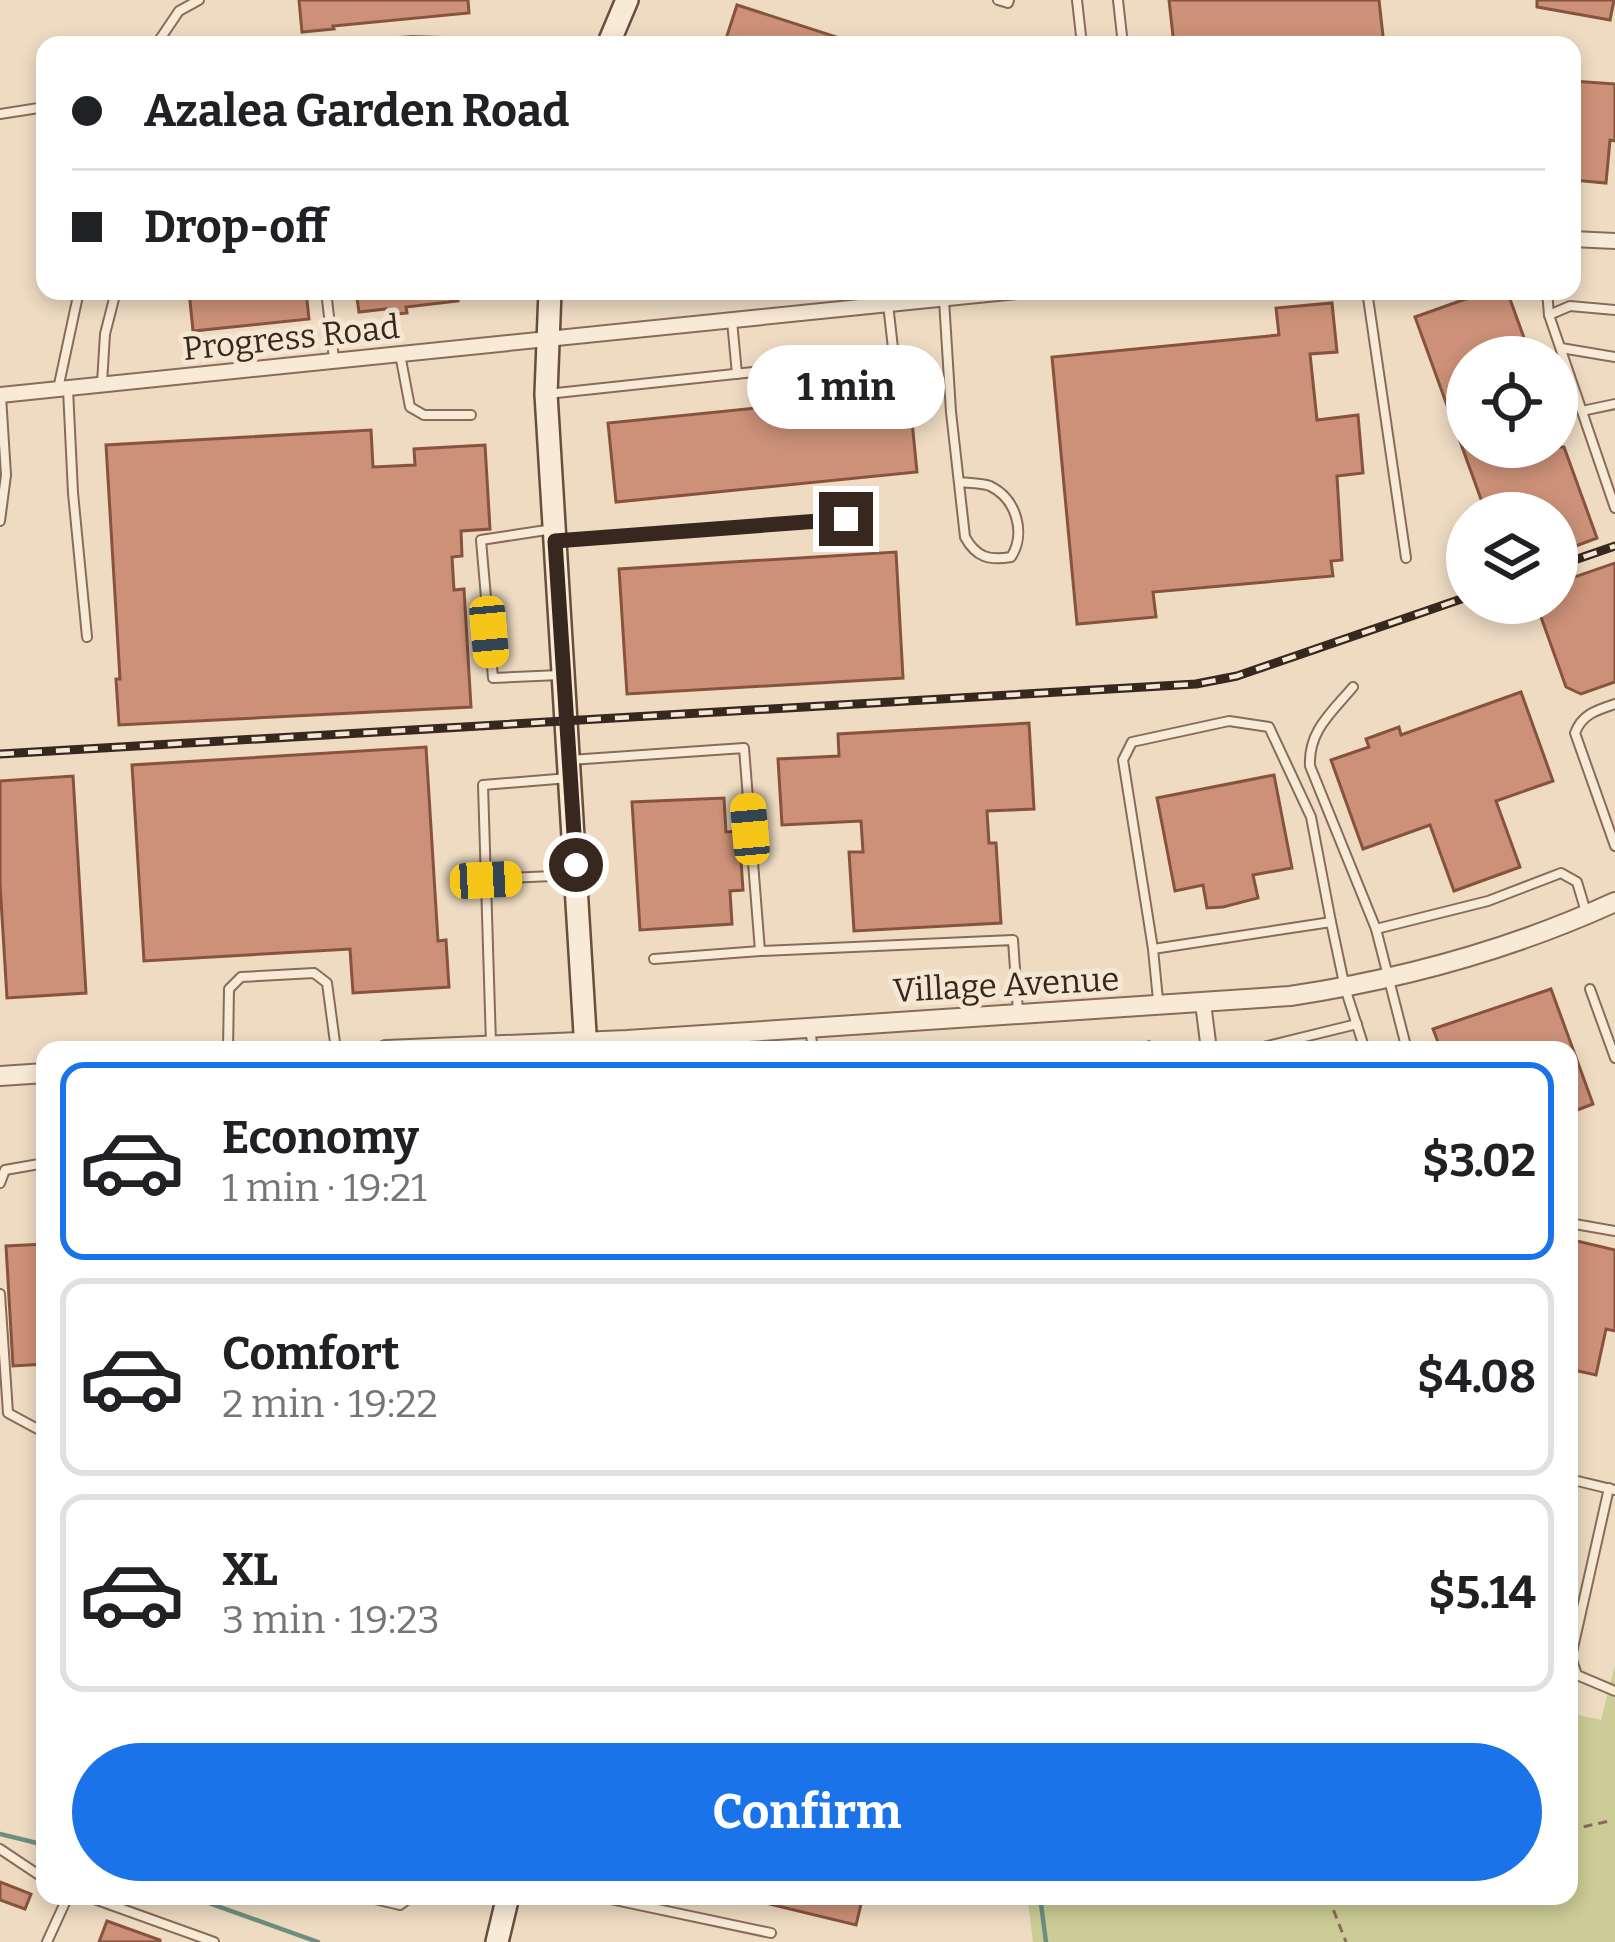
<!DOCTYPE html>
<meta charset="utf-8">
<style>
:root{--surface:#fff;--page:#f6f6f6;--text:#202124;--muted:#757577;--line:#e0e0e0;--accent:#1a73e8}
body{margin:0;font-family:Bitter,serif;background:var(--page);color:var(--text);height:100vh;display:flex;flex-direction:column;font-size:45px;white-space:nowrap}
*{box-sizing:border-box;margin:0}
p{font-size:39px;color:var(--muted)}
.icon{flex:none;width:66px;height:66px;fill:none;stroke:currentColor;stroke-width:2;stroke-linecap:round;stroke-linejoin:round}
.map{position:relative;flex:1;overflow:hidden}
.side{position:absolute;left:36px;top:1041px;width:1542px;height:864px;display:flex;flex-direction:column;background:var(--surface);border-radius:24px;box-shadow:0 6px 18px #0003}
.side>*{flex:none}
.guide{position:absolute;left:36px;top:36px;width:1545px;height:264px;border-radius:24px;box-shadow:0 6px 18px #0003;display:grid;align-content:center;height:264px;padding:0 36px;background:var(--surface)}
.fabs{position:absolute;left:1446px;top:336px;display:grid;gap:24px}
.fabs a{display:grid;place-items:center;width:132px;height:132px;border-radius:50%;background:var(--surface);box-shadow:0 6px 18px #0003;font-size:60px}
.end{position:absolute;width:54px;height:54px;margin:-27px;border:15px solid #38271e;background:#fff;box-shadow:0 0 0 6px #fff}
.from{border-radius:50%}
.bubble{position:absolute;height:84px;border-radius:42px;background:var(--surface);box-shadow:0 6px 18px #0003;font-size:39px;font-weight:700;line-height:84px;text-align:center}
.car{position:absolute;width:36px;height:72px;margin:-36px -18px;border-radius:15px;box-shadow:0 0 9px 3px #0007;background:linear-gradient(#f5c518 24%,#345 0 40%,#f5c518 0 76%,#345 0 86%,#f5c518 0)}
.guide b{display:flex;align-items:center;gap:42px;height:114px;font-size:45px}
.guide b+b{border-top:3px solid var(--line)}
.guide i{width:30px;height:30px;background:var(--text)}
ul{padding:21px 0 0;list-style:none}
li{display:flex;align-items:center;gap:36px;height:198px;margin:0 24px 18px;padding:0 12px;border:6px solid var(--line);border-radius:24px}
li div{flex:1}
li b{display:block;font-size:45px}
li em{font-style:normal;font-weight:700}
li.active{border-color:var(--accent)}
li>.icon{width:108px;height:108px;stroke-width:1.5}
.button{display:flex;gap:24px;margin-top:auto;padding:24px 36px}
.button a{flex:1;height:138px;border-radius:72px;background:var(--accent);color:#fff;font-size:48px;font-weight:700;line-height:138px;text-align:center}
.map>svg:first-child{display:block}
.green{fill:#cccc96}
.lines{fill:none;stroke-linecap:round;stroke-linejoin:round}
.stream{stroke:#6c8f82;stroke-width:4.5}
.building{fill:#cc9178;stroke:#87533f;stroke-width:3}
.service-casing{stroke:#886c59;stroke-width:12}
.minor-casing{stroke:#886c59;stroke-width:18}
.tertiary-casing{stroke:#886c59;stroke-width:22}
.secondary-casing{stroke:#6a4e3d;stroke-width:26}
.path{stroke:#886c59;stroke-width:3;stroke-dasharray:9 6;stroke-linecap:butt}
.service{stroke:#f9ead6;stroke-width:8}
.minor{stroke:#f9ead6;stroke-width:14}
.tertiary{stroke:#f9ead6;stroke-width:18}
.secondary{stroke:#f9ead6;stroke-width:21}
.rail-casing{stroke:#38271e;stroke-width:9}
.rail{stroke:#f5e7d2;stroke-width:4.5;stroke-dasharray:14;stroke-linecap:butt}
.route{stroke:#38271e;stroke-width:15}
.labels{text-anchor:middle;stroke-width:10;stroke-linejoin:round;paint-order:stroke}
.street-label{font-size:33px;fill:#38271e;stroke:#f5e7d2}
</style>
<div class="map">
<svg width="1615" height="1942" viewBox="0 0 1615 1942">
<rect width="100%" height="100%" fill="#eedbc2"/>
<path class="green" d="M1615 1665V1942H1033L1027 1896H1569V1713L1601 1720Z"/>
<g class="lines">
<g class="stream">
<path d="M1149 1042 1150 1050"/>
<path d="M0 1834 45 1845"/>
<path d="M189 1896 318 1942"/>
<path d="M1040 1896 1046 1942"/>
</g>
</g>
<g class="building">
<path d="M299 0H468L469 13 333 26 334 29 302 32Z"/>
<path d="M1169 0H1379L1384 45H1231V40L1174 45Z"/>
<path d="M1537 0H1614L1610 20 1537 7Z"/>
<path d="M737 5 852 42V45H724Z"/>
<path d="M1572 81 1615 84V141L1610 140 1606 183 1572 180Z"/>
<path d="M189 291H306L309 319 193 331Z"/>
<path d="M356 291H457L458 301 406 307 407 313 387 315 386 309 359 312Z"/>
<path d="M1488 291H1507L1531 357H1467V447H1564L1597 538 1557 553V513H1486L1415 317Z"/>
<path d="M1332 303 1337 352 1310 354 1317 420 1358 415 1363 473 1337 476 1342 560 1331 561 1333 576 1153 592 1156 617 1077 624 1052 357 1279 335 1276 308Z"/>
<path d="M886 395 888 413 911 411 917 472 616 502 608 423Z"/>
<path d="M371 430 373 467 415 465 414 449 485 445 490 529 461 531 462 556 452 557 454 590 464 589 471 707 119 725 116 679H120L106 445Z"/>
<path d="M896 552 903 678 627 694 619 569Z"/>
<path d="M1615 563V682L1581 694 1566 687 1536 603H1557V583Z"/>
<path d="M1521 692 1553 781 1496 801 1520 867 1454 891 1430 825 1363 849 1331 760 1369 747 1366 739 1399 727 1401 735Z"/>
<path d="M1029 723 1034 809 987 811 989 843H996L1001 923 854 931 849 852H863L861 821 782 825 778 759 839 756 838 734Z"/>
<path d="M426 747 438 941 446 940 449 987 353 993 350 949 144 961 132 765Z"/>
<path d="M1274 775 1292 868 1253 875 1258 898 1223 907 1207 908 1203 885 1175 891 1157 798Z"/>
<path d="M73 776 86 993 7 998 0 884V781Z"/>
<path d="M724 798 726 832 739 831 743 890 730 891 732 924 640 930 632 802Z"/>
<path d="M1551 989 1593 1104 1569 1113V1050H1441L1433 1029Z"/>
<path d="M1577 1241 1615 1250V1331L1606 1329 1596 1375 1569 1369V1277Z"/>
<path d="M45 1244V1364L13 1366 6 1246Z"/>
<path d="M0 1882 31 1894 25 1909 0 1900Z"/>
<path d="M757 1896H863L856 1925 757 1901Z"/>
<path d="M107 1921 160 1940V1942H99Z"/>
</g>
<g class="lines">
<defs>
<g id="service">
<path d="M998 0 1008 3 1009 0"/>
<path d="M1077 0 1082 45"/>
<path d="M1118 0 1123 45"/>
<path d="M156 45 179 11 199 0"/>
<path d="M356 45 413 41 537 45"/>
<path d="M0 114 45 107"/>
<path d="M326 291 334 359"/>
<path d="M1367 291 1406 558"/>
<path d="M1547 291 1549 315 1615 508"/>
<path d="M944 300 951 412 965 537C976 557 989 561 1011 557 1026 534 1017 499 990 486 983 483 968 483 959 482"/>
<path d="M1549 315 1570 306 1615 310"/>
<path d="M732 321 737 374"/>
<path d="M1561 348 1615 357"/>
<path d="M400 354 410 407 424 415H471"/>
<path d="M102 383 105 334 116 291"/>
<path d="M58 389 79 291"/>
<path d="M68 389 73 493 87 637"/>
<path d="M547 394 894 357 888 304"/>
<path d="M1582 411 1615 404"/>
<path d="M0 521 6 475 1 396"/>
<path d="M553 529 481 540 493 678 560 675"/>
<path d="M557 541 846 519"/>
<path d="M1353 687C1332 712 1308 731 1310 766L1376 929 1407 1050"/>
<path d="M1615 704C1597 710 1582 714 1575 733L1615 846"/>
<path d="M570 760 744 748 760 951 1013 940 1018 1012"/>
<path d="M486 879 575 875"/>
<path d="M1376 929 1488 901 1561 873 1577 882 1586 912"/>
<path d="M1153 949 1123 760 1132 742 1229 721 1269 727 1311 817 1331 922"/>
<path d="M654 959 760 951"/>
<path d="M1590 989 1615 1058"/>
<path d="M1158 1000 1153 949 1331 922 1345 988 1365 1050"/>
<path d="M810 1028 813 1050"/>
<path d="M491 1044 483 785 569 778"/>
<path d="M228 1050 229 989 241 977 314 973 327 983 336 1050"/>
<path d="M1251 1050 1357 1024"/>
<path d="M0 1183 5 1170 45 1163"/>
<path d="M1569 1223 1615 1231"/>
<path d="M0 1294 8 1413 45 1433"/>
<path d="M1569 1479 1615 1490"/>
<path d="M1609 1488 1571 1657 1577 1675 1615 1691"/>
<path d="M0 1849 45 1879"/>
<path d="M86 1896 214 1942"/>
<path d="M362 1896 400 1905 412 1896"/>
<path d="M596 1896 771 1933"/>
<path d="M47 1942 68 1896"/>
</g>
<g id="minor">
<path d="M1572 239 1615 241"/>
<path d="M0 395 1017 291"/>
<path d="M1203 1003 1209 1050"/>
</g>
<g id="tertiary">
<path d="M386 1050 627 1040 1290 996C1403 979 1510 950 1615 902"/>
<path d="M0 1076 45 1073"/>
</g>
<g id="secondary">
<path d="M608 45 627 0"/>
<path d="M550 291 546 394 586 1050"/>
<path d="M497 1942 508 1896"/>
</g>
</defs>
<use href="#service" class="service-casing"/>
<use href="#minor" class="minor-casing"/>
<use href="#tertiary" class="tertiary-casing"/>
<use href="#secondary" class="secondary-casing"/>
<g class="path">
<path d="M1569 1830 1609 1821"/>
<path d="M1328 1896 1346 1942"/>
</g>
<use href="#service" class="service"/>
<use href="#minor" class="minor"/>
<use href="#tertiary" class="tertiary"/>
<use href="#secondary" class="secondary"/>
<defs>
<g id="rail">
<path d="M1557 566 1615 546"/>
<path d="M0 754 1196 684 1237 676 1467 597"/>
</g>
</defs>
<use href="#rail" class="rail-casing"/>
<use href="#rail" class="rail"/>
</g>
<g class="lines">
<path class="route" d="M576 865 555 541 846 519"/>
</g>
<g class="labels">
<g class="street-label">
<text transform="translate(291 337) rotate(-6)" y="12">Progress Road</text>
<text transform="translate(1006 984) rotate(-3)" y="12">Village Avenue</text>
</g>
</g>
</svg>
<div class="fabs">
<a><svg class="icon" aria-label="locate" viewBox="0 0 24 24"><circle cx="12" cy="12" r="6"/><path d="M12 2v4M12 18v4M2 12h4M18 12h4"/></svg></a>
<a><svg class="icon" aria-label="layers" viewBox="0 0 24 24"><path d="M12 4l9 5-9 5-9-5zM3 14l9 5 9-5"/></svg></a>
</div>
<i class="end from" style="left:576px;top:865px"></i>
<i class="end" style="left:846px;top:519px"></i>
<div class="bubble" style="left:747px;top:345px;width:198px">1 min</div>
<i class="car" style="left:489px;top:632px;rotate:175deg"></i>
<i class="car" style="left:750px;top:829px;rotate:355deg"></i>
<i class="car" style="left:486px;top:880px;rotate:87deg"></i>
<div class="guide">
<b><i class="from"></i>Azalea Garden Road</b>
<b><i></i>Drop-off</b>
</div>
<section class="side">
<ul>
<li class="active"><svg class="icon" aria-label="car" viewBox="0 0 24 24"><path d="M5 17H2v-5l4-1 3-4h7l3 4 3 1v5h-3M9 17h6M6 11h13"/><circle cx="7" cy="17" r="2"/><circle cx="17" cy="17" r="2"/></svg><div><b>Economy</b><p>1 min · 19:21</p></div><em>$3.02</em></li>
<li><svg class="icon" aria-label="car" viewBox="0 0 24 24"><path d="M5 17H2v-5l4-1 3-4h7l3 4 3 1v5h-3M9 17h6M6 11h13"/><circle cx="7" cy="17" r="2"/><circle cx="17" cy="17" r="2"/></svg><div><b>Comfort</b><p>2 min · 19:22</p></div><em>$4.08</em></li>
<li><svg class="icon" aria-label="car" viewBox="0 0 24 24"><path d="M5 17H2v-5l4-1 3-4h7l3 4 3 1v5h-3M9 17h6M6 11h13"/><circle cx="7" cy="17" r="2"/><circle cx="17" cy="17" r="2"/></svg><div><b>XL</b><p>3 min · 19:23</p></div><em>$5.14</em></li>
</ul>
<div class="button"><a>Confirm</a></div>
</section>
</div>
